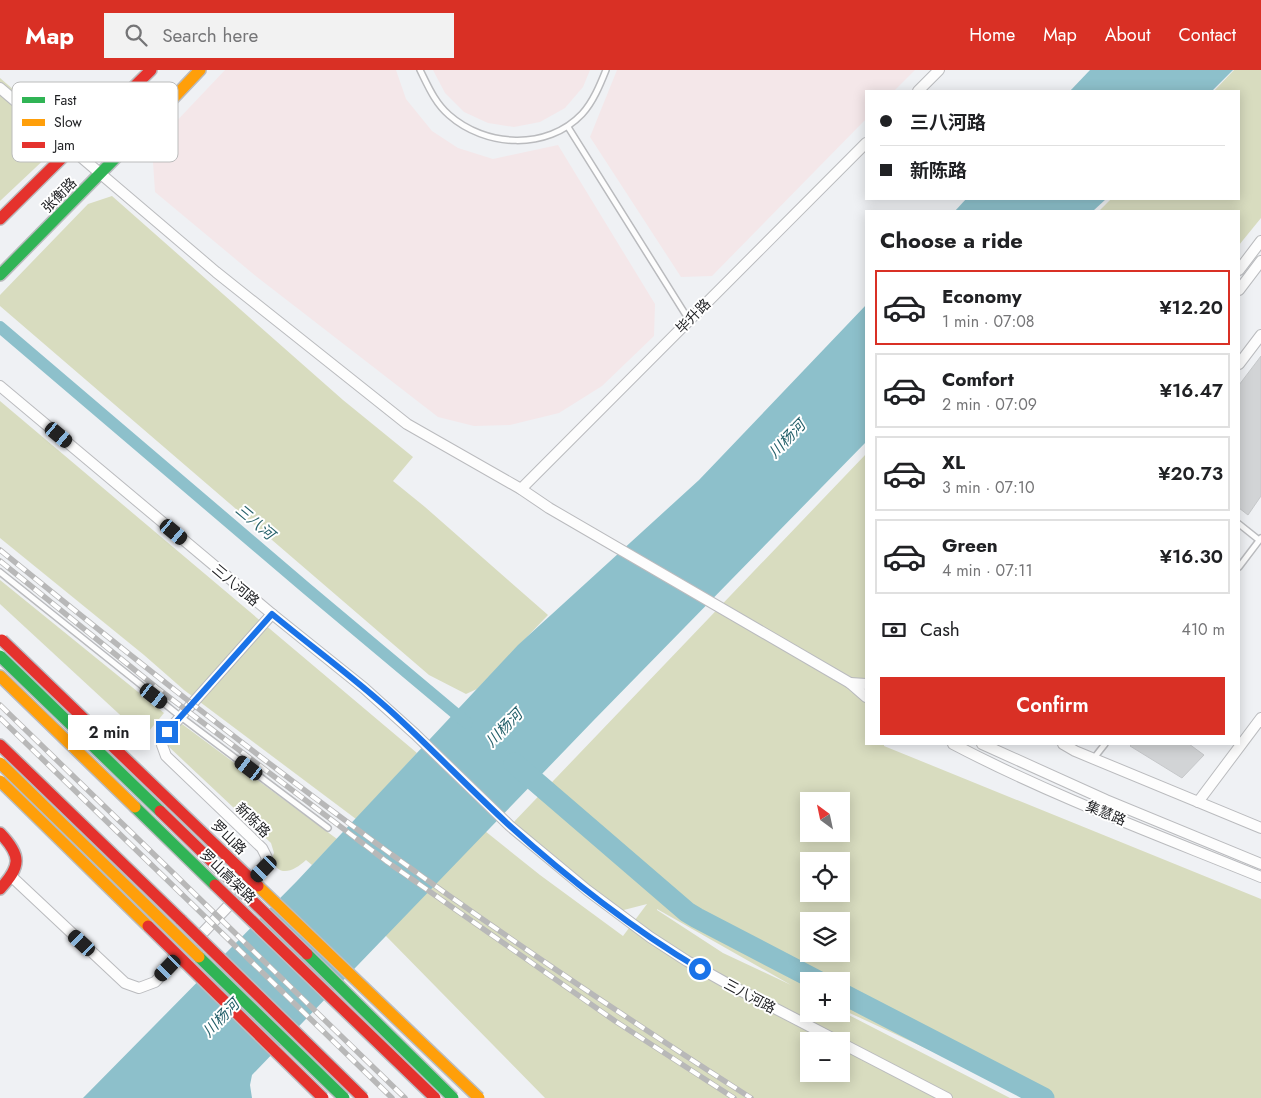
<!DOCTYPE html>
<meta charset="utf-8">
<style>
:root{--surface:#fff;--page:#f2f2f2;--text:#202124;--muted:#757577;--line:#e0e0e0;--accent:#d93025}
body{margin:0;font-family:Jost,"Noto Sans SC",sans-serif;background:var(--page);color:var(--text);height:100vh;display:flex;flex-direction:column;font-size:19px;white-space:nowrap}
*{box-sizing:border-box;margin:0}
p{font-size:16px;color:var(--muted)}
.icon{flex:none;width:28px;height:28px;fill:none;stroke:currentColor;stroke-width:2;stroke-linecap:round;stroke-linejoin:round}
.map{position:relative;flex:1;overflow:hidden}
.drawer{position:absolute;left:865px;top:140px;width:375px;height:535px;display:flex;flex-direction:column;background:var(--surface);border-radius:0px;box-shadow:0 2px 12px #0003}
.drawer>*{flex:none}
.banner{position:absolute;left:865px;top:20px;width:375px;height:110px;border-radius:0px;box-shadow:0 2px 12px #0003;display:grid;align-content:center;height:110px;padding:0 15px;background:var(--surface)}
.needle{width:32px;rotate:327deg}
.buttons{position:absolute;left:800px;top:722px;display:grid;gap:10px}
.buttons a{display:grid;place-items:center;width:50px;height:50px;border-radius:0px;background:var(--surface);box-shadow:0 2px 12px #0003;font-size:25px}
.end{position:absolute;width:22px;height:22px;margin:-11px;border:6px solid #1a73e8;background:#fff;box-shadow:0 0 0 2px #fff}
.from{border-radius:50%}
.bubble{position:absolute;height:35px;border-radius:0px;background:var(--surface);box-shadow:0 2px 12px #0003;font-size:16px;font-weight:600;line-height:35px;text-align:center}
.car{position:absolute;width:15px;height:30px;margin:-15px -8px;border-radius:6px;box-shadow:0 0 4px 1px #0007;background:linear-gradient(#222 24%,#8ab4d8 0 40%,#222 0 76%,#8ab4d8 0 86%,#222 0)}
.banner b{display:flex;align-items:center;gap:18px;height:48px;font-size:19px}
.banner b+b{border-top:1px solid var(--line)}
.banner i{width:12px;height:12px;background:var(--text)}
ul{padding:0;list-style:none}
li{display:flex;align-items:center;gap:15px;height:75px;margin:0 10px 8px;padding:0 5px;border:2px solid var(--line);border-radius:0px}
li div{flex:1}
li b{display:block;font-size:19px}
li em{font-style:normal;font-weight:600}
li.on{border-color:var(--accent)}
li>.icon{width:45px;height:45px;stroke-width:1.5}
h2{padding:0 15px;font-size:22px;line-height:60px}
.pay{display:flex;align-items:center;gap:12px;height:55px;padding:0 15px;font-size:19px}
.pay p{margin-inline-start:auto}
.cta{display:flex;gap:10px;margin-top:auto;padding:10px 15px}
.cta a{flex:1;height:58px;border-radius:0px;background:var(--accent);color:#fff;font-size:20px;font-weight:600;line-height:58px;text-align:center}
header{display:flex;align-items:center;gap:30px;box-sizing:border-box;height:70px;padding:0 25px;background:var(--accent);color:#fff}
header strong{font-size:24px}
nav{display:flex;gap:28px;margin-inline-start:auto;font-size:18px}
.search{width:350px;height:45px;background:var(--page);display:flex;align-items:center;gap:12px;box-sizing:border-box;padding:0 18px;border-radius:0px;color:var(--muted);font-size:19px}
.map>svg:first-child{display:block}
.commercial{fill:#f4e7e9}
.green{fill:#d8dcbf;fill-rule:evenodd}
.water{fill:#8dc0cb}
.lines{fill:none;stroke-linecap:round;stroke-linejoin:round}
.canal{stroke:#8dc0cb;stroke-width:12}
.river{stroke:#8dc0cb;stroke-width:21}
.building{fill:#d2d4d6;stroke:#c6c8ca}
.lane-casing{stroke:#babbbe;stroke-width:8}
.street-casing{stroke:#babbbe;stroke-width:12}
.fast-casing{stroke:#babbbe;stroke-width:14}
.slow-casing{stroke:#babbbe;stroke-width:14}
.jam-casing{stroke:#babbbe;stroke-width:14}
.lane{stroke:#fdfdfd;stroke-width:5}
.street{stroke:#fdfdfd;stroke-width:10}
.fast{stroke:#30b455;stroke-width:11}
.slow{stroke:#ff9f0a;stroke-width:11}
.jam{stroke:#e5322d;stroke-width:11}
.rail-casing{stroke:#b8b8b8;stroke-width:5.5}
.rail{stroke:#fff;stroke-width:4;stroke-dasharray:11;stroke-linecap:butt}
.fast-bridge-casing{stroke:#b9bdc3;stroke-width:14;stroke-linecap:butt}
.slow-bridge-casing{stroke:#b9bdc3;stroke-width:14;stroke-linecap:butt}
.jam-bridge-casing{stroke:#b9bdc3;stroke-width:14;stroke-linecap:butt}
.fast-bridge{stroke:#30b455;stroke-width:11}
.slow-bridge{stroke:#ff9f0a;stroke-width:11}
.jam-bridge{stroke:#e5322d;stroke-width:11}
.route{stroke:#1a73e8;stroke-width:6}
.labels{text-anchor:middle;stroke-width:4;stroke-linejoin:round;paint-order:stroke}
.street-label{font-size:14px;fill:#1d1e21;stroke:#fff}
.water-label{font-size:15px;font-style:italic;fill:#24606a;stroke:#fff}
.key{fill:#fff;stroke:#bbbcbc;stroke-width:1}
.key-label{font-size:14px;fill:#1d1e21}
</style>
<header>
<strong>Map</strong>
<div class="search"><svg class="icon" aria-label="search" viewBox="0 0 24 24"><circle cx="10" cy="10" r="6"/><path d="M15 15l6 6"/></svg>Search here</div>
<nav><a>Home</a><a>Map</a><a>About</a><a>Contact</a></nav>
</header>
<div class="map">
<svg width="1261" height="1028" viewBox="0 0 1261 1028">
<rect width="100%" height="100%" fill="#eff1f4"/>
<g class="commercial">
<path d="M225 0H396L406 29 432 61 458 78 493 89 558 75 655 234 654 266 602 316 559 343 510 355 474 356 438 347 257 207 155 122 152 77Z"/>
<path d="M433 0H590L583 17 565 38 540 52 514 57 488 53 464 42 445 23Z"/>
<path d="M617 0H915L894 21H866V49L712 206 681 207 590 67Z"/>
</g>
<g class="green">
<path d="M1234 0H1261V148L1239 175V141H1099L1111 129H1239V21H1214Z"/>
<path d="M0 8 68 67 0 131Z"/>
<path d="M112 126 343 330 413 387 393 411 425 437 548 545 477 619 466 624 429 605 0 236V225L88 134Z"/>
<path d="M0 331 417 683 356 749 184 620 144 585 0 468Z"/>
<path d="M866 384V674H884V676L1261 829V1028H1033L841 939V911H809V944H841V941L1010 1028H545L384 864 480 757 540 805 623 866 647 834 616 842 510 756ZM809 731H841V764H809ZM809 791H841V824H809ZM657 840V839L791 915 723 883ZM809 851H841V884H809ZM809 971H841V1004H809Z"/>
<path d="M0 510 164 643 144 667 0 534Z"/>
<path d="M182 654 337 769 312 795 306 790C294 801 278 809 272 788L274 783 271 773 168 676 171 667Z"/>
</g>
<g class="water">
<path d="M1090 0H1233L1212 21H1070Z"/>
<path d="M966 129H1106L1093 141H955Z"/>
<path d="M866 235V372L593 651 252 1005 250 1015 252 1028H83L297 811 518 575 699 410Z"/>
</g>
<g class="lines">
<path class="canal" d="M0 257 306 518 467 653"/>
<g class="river">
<path d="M514 693 687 842 697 848 818 911"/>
<path d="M841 923 1044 1028"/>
</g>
</g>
<g class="building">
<path d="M1261 286V426L1248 445 1239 438V315Z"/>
<path d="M1132 674H1189L1204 685 1182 708 1130 676Z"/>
</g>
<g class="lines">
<defs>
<g id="lane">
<path d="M420 0C428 16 435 33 449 45 485 77 547 81 582 44 593 32 600 15 606 0"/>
<path d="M568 57 689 250"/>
<path d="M1239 454 1259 470"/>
<path d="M1239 497 1261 468"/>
<path d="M0 502 181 647 328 758"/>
<path d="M1094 688 1105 674"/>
</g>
<g id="street">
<path d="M0 18 216 202 407 354 521 419 549 438 850 613 866 627"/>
<path d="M918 21 939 0"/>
<path d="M1239 200 1261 171"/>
<path d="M1239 220 1261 191"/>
<path d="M1239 294 1261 265"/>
<path d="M0 316 272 544 364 618 415 664 510 756 587 820 650 867 687 891 728 914 838 971"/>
<path d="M521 419 866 73"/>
<path d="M850 613 866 614"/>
<path d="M953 674C1052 726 1158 765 1261 807"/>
<path d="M982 674 1106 730 1261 794"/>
<path d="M1063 674 1075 681 1261 758"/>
<path d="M1198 732 1261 648"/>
<path d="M12 807 125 913 139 918 155 912 182 884"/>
<path d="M250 814 264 799 267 788 262 778 166 686 162 675 167 662 272 544"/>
<path d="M196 870 234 830"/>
<path d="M841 973 947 1028"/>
</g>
<g id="fast">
<path d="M0 205 147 56"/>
<path d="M135 737 215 815"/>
</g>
<g id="slow">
<path d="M147 56 200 0"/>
<path d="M0 606 135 737"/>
</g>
<g id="jam">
<path d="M0 149 151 0"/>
<path d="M0 675 181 850"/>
<path d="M0 763C22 786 21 796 0 819"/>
</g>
</defs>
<use href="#lane" class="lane-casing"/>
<use href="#street" class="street-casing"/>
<use href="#fast" class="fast-casing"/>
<use href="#slow" class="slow-casing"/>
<use href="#jam" class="jam-casing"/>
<use href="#lane" class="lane"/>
<use href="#street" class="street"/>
<use href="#fast" class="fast"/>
<use href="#slow" class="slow"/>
<use href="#jam" class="jam"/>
<defs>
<g id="rail">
<path d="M0 480C128 584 257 687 391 784 508 869 629 950 751 1028"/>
<path d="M0 491 157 618 386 791 615 951 734 1028"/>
<path d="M0 635 405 1028"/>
<path d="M0 648 392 1028"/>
</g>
</defs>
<use href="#rail" class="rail-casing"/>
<use href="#rail" class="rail"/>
<defs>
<g id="fast-bridge">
<path d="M0 586 160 741"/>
<path d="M307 884 453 1028"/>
<path d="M199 887 344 1028"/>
</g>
<g id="slow-bridge">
<path d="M0 693 199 887"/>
<path d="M0 711 148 856"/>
<path d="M258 816 479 1028"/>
</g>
<g id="jam-bridge">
<path d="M2 570 258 816"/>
<path d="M160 741 307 884"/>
<path d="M215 815 435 1028"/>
<path d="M181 850 363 1028"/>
<path d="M148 856 323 1028"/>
</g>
</defs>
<use href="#fast-bridge" class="fast-bridge-casing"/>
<use href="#slow-bridge" class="slow-bridge-casing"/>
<use href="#jam-bridge" class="jam-bridge-casing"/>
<use href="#fast-bridge" class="fast-bridge"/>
<use href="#slow-bridge" class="slow-bridge"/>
<use href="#jam-bridge" class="jam-bridge"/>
</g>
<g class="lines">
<path class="route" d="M167 662 272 544C313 578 356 609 395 645 434 681 471 720 510 756 566 807 635 861 700 899"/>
</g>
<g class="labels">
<g class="street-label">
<text transform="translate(59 125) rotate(-45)" y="5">张衡路</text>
<text transform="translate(693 246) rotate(-45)" y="5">毕升路</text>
<text transform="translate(236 515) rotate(40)" y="5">三八河路</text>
<text transform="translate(1106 743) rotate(23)" y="5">集慧路</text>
<text transform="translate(253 750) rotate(45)" y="5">新陈路</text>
<text transform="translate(229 767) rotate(44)" y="5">罗山路</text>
<text transform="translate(228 806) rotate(44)" y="5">罗山高架路</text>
<text transform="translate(750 926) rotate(28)" y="5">三八河路</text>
</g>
<g class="water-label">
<text transform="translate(787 369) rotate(-46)" y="5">川杨河</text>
<text transform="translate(255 452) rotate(40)" y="5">三八河</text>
<text transform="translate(504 658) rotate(-46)" y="5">川杨河</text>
<text transform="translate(221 948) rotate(-46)" y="5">川杨河</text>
</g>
</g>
<rect x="12" y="12" width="166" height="80" rx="8" class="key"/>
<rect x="22" y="27" width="23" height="6" fill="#30b455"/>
<rect x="22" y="49" width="23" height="7" fill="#ff9f0a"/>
<rect x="22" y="72" width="23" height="6" fill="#e5322d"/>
<g class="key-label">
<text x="54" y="35">Fast</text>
<text x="54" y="57">Slow</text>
<text x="54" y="80">Jam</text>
</g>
</svg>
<div class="buttons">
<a><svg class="needle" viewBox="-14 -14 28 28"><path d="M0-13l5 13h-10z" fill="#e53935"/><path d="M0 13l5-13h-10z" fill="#757577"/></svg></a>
<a><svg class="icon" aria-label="locate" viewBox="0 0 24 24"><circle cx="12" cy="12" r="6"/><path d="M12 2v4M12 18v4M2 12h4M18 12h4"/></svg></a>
<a><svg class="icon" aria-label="layers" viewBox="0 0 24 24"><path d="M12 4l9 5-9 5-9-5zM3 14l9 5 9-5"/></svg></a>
<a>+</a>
<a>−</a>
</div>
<i class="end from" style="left:700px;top:899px"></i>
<i class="end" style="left:167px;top:662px"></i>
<div class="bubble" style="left:68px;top:645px;width:82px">2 min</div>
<i class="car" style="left:59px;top:365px;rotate:130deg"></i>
<i class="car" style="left:174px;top:462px;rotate:130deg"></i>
<i class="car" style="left:154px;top:626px;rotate:128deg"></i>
<i class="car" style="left:249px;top:698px;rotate:307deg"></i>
<i class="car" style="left:264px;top:799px;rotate:224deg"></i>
<i class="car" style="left:82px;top:873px;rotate:313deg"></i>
<i class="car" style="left:168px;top:898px;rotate:224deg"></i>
<div class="banner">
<b><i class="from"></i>三八河路</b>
<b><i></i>新陈路</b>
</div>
<section class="drawer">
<h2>Choose a ride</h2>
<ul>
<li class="on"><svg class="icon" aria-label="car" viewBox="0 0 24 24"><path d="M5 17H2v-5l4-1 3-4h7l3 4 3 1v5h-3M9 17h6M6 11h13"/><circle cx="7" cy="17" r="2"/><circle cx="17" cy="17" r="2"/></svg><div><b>Economy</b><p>1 min · 07:08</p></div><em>¥12.20</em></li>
<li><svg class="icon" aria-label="car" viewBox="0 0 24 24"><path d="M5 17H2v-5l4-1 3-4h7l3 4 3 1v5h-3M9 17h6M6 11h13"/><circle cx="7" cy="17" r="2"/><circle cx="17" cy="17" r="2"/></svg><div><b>Comfort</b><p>2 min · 07:09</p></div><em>¥16.47</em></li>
<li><svg class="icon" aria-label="car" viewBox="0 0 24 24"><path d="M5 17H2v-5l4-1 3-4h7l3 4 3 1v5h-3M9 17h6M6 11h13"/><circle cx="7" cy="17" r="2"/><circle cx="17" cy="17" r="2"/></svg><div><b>XL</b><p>3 min · 07:10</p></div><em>¥20.73</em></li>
<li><svg class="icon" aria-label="car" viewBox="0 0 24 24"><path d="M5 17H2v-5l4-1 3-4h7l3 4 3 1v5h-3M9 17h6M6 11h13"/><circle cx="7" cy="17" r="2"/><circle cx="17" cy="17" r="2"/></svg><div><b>Green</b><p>4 min · 07:11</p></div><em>¥16.30</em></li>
</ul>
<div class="pay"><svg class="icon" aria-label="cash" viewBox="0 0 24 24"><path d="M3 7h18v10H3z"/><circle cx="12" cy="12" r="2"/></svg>Cash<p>410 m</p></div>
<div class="cta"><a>Confirm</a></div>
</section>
</div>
